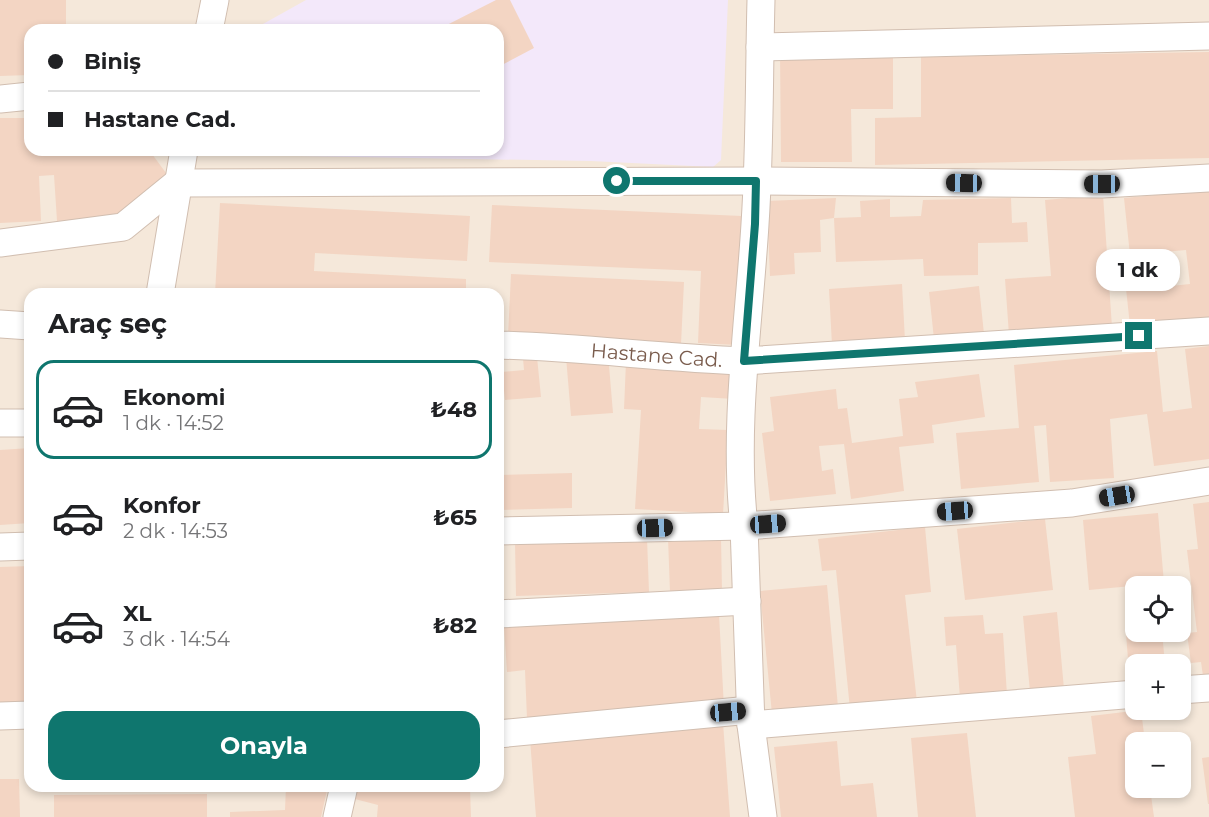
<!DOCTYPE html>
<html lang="tr">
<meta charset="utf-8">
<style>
:root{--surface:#fff;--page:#f6f6f6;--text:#202124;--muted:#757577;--line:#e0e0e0;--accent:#0f766e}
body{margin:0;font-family:Montserrat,sans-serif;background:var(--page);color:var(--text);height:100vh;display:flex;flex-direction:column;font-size:22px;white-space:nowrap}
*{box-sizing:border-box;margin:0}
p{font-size:20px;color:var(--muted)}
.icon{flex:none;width:33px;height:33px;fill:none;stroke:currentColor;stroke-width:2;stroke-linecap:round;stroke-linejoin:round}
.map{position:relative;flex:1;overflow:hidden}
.sheet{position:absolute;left:24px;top:288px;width:480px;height:504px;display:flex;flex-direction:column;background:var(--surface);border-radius:18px;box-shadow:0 3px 9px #0003}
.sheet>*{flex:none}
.banner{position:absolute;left:24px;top:24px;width:480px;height:132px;border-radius:18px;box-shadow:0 3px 9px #0003;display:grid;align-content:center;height:132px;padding:0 24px;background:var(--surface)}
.controls{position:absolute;left:1125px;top:576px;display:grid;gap:12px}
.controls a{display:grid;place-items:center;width:66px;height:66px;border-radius:12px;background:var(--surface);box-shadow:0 3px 9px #0003;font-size:30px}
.end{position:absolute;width:27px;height:27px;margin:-14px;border:8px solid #0f766e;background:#fff;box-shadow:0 0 0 3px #fff}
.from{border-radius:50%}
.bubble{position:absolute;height:42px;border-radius:18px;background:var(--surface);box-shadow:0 3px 9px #0003;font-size:20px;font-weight:700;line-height:42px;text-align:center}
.car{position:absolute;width:18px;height:36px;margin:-18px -9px;border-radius:8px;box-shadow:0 0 4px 2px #0007;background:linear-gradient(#222 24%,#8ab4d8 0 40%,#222 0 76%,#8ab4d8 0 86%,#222 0)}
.banner b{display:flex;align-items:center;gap:21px;height:57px;font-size:22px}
.banner b+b{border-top:2px solid var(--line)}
.banner i{width:15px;height:15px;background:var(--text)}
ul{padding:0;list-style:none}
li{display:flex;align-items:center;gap:18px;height:99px;margin:0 12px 9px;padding:0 12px;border:3px solid transparent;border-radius:18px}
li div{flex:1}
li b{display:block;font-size:22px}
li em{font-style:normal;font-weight:700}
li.active{border-color:var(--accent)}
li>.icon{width:54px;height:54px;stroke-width:1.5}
h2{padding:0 24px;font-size:27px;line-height:72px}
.primary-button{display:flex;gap:12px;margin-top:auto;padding:12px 24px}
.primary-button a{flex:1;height:69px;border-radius:18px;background:var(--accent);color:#fff;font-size:24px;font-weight:700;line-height:69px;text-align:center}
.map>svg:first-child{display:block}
.residential{fill:#f5e8da;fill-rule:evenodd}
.education{fill:#f3e8fa}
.building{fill:#f3d5c3}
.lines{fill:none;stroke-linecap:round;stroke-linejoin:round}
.minor-casing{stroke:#d1beb0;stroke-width:29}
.minor{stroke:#fff;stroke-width:27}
.route{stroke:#0f766e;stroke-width:8}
.labels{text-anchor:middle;stroke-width:4.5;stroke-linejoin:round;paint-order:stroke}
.street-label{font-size:20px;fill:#7a5c4d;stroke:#fffaf3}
</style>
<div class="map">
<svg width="1209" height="817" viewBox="0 0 1209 817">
<rect width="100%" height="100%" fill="#fdf6ec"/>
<path class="residential" d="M0 0H1209V817H0ZM30 30H498V150H30ZM30 294H498V786H30ZM1136 586H1180V632H1136ZM1136 664H1180V710H1136ZM1136 742H1180V788H1136Z"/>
<path class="education" d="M306 0H728L721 160 713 167 591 161 237 155 232 150H498V30H252Z"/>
<g class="building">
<path d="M0 0H66V30H30V75L0 76Z"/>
<path d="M496 0H510L534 48 498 67V30H437Z"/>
<path d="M893 50V109H851L852 162H781L780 51Z"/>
<path d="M1209 52V158L875 165V118L921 117V57Z"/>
<path d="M0 118H30V150H149L169 177 114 218 57 221 54 175 39 176 41 221 0 223Z"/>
<path d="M1209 190V326L1131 335 1124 270 1168 265 1171 286 1190 284 1186 250 1130 255 1124 198Z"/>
<path d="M1103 195 1112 327 1009 335 1005 279 1051 276 1045 200Z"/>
<path d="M836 198 834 218 820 220 821 252 794 253 795 274 770 276 767 201Z"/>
<path d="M1011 198 1012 223 1027 222 1028 242 978 243V275L924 276 923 259 836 262 834 218 861 217 860 201 890 199V217L921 216 923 200Z"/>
<path d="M220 203 470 216 467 261 315 253 314 271 466 279V294H215Z"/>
<path d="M492 205 742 216 737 345 698 343 701 271 489 262Z"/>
<path d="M511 274 684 282 681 344 508 336Z"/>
<path d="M902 284 905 341 832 345 829 289Z"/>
<path d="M979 286 984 334 934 339 929 292Z"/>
<path d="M1209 346V459L1154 466 1147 414 1110 419 1114 478 1050 482 1046 425 1034 426 1039 482 961 489 956 433 1019 428 1014 365 1157 351 1163 412 1192 408 1185 349Z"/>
<path d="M608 354 613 413 571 416 566 357Z"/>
<path d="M537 357 541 397 505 400 502 372 524 370 523 358Z"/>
<path d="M626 362 735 368 734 399 701 397 699 429 728 430 723 514 635 509 641 410 624 409Z"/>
<path d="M979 374 985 417 932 425 934 443 899 447 904 491 851 499 844 444 819 446 822 471 833 469 836 494 770 501 762 433 774 431 770 397 836 389 838 409 847 408 852 443 903 436 899 399 918 397 915 382Z"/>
<path d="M30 448V523L0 525V450Z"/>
<path d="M572 473V508L498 510V475Z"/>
<path d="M1209 502V675L1203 676 1201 662 1191 663 1187 633 1197 632 1187 550 1198 549 1193 504Z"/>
<path d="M1158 513 1164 583 1089 590 1083 520Z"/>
<path d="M1045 519 1053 590 965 600 957 529Z"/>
<path d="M925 527 931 592 905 595 917 702 850 709 836 570 822 571 818 539Z"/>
<path d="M721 537 722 591 670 592 668 538Z"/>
<path d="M647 538 649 592 516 596 515 543Z"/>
<path d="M30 566V702H0V567Z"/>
<path d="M827 585 838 707 772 714 760 591Z"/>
<path d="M1057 612 1064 689 1030 692 1023 616Z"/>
<path d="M719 614 724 708 527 719 525 670 507 672 504 626Z"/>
<path d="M983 615 985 634 1003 633 1007 695 960 698 956 645 946 646 944 617Z"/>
<path d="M1162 632 1165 664H1136V684H1130L1126 634Z"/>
<path d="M498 679H500L503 731H498Z"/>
<path d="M1141 710 1145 742H1136V788H1150L1154 817H1075L1068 757 1096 754 1091 716Z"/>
<path d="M723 723 730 817H536L530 739Z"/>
<path d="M967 733 976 817H918L911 738Z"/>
<path d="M837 741 841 786 873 783 877 817H781L774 747Z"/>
<path d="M1209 757V804H1208L1202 758Z"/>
<path d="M0 779H19L20 817H0Z"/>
<path d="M286 786H328L321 817H230V812L285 810Z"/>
<path d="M354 786H433V791L470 789 471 817H377L378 805 351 798Z"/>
<path d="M207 794V817H54V795Z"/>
</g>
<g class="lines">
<defs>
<g id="minor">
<path d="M761 0C759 75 760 150 755 224 749 323 733 427 744 526L751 725 763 817"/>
<path d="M209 30 215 0"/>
<path d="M760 47 1209 36"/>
<path d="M0 99 30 96"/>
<path d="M0 243 123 227 177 183 756 181 1102 184 1209 178"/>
<path d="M160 294 184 150"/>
<path d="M0 324 30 326"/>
<path id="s1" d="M498 345C580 347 662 358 744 361L1209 331"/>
<path d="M0 423H30"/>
<path d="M498 531 744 526 1072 503 1209 481"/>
<path d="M0 547 30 546"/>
<path d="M498 614 747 601"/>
<path d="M1180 690 1209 688"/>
<path d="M0 716 30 715"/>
<path d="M751 725 1136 694"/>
<path d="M498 734 750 710"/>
<path d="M337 817 344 786"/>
</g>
</defs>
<use href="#minor" class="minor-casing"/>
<use href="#minor" class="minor"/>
</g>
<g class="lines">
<path class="route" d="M617 181H756L755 224 744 361 1139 336"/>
</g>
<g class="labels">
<g class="street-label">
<text dy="7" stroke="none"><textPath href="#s1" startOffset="159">Hastane Cad.</textPath></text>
</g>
</g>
</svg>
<div class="controls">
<a><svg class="icon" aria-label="locate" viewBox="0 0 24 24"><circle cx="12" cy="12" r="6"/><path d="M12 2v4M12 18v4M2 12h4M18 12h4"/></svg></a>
<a>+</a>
<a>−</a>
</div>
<i class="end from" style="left:617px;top:181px"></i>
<i class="end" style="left:1139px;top:336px"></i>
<div class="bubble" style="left:1096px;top:249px;width:84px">1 dk</div>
<i class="car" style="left:964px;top:183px;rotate:271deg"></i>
<i class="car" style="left:1102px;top:184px;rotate:270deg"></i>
<i class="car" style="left:1117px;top:496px;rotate:261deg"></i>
<i class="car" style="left:955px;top:511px;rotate:266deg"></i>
<i class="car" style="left:768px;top:524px;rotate:86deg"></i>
<i class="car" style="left:655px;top:528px;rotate:88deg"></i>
<i class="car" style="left:728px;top:712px;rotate:85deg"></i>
<div class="banner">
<b><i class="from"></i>Biniş</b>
<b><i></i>Hastane Cad.</b>
</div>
<section class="sheet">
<h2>Araç seç</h2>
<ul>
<li class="active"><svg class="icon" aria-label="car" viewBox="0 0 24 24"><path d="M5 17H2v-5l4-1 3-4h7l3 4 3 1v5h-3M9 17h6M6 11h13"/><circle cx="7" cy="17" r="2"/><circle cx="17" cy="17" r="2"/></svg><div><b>Ekonomi</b><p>1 dk · 14:52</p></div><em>₺48</em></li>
<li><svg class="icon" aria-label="car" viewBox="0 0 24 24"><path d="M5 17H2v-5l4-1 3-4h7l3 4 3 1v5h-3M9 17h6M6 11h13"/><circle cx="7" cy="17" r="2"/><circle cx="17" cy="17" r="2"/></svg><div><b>Konfor</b><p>2 dk · 14:53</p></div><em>₺65</em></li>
<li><svg class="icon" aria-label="car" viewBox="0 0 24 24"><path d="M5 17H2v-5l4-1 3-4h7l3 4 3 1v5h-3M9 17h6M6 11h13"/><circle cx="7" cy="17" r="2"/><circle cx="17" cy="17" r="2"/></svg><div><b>XL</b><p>3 dk · 14:54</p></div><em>₺82</em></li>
</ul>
<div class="primary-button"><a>Onayla</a></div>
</section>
</div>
